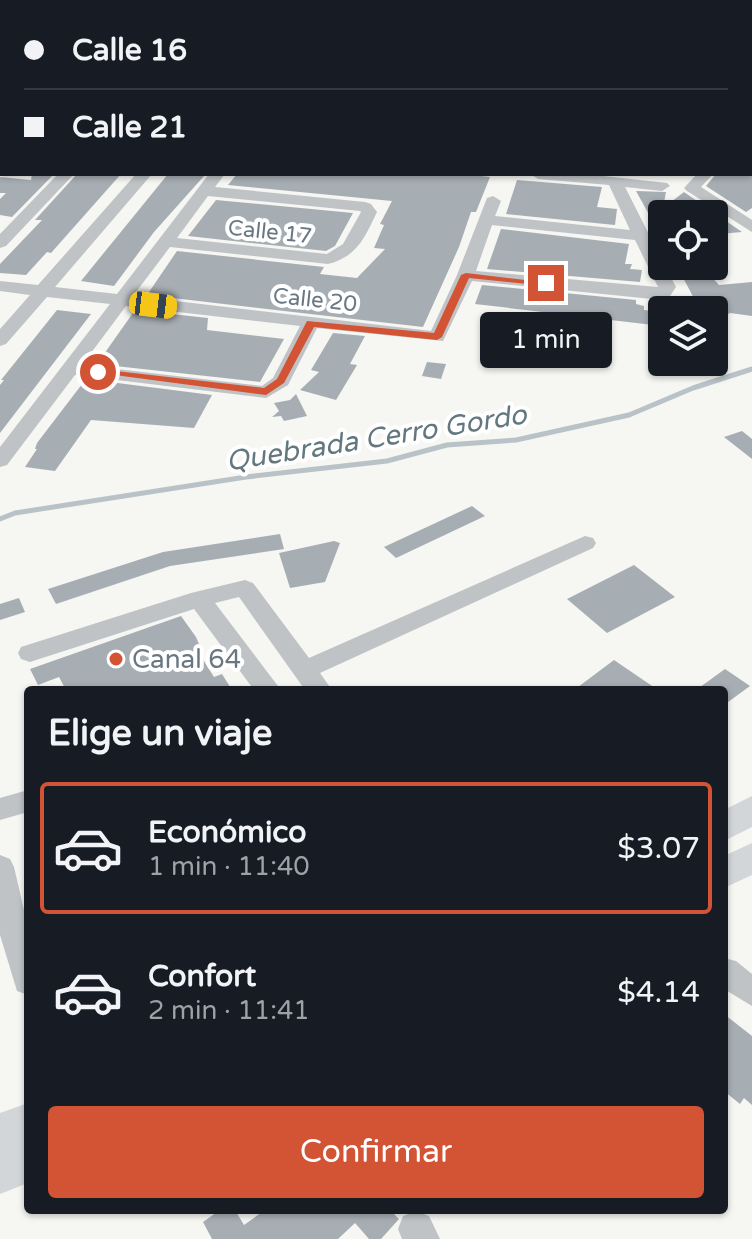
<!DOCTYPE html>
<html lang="es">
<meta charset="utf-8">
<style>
:root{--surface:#171b24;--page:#242831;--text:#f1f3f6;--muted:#9ea1a6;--line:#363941;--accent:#d35335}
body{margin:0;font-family:"Varela Round",sans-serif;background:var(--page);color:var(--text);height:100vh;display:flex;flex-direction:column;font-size:30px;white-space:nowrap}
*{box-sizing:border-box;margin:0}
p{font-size:26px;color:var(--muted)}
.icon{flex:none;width:44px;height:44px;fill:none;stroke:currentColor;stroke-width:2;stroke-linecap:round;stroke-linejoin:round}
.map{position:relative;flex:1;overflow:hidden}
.sheet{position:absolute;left:24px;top:686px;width:704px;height:528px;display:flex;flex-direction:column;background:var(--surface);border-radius:8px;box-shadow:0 2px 6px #0004}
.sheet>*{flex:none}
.top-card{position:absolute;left:0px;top:0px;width:752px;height:176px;box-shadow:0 2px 6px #0004;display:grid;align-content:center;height:176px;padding:0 24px;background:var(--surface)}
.tools{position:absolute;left:648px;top:200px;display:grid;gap:16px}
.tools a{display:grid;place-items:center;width:80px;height:80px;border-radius:8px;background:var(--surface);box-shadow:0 2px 6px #0004;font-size:40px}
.end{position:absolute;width:36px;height:36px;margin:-18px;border:10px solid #d35335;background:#fff;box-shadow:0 0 0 4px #fff}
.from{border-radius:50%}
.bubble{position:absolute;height:56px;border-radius:8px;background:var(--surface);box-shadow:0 2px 6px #0004;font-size:26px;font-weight:600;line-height:56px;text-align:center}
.car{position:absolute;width:24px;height:48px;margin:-24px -12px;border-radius:10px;box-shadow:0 0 6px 2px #0007;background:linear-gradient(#f5c518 24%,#345 0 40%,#f5c518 0 76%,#345 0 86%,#f5c518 0)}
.top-card b{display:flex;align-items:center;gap:28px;height:76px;font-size:30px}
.top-card b+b{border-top:2px solid var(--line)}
.top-card i{width:20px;height:20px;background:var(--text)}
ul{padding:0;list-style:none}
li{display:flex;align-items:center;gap:24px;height:132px;margin:0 16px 12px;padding:0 8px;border:4px solid transparent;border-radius:8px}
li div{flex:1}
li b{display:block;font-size:30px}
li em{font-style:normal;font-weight:600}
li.selected{border-color:var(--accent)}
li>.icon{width:72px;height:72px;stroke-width:1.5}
h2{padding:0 24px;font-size:36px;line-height:96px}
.button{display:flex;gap:16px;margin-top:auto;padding:16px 24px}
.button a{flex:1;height:92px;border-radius:8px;background:var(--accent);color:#fff;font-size:32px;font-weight:600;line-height:92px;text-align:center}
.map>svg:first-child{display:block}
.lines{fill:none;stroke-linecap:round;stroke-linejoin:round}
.stream{stroke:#b9c3c7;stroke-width:5}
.building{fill:#a7aeb3}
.minor{fill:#bfc3c6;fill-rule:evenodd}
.major{fill:#d2d6d9;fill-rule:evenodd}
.highway{fill:#d2d6d9;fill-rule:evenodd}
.route{fill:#d35335}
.poi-dot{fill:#d35335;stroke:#fff;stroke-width:3}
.labels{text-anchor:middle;stroke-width:8;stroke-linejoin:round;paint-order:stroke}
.far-street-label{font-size:22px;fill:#687781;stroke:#fff}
.poi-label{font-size:26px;fill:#687781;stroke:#fff;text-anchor:start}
.water-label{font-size:28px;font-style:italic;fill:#63777e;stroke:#fff}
</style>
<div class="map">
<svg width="752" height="1239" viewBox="0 0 752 1239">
<rect width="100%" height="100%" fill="#f6f6f3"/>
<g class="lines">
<path class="stream" d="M0 519 15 513 246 477 387 461 447 445 516 440 629 415 693 388 752 369"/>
</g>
<g class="building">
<path d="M32 174H54L12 217 0 215V199L6 193H0V177L31 180Z"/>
<path d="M77 174H121L51 253 47 252 26 275 0 273V264L42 220H35Z"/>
<path d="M168 174 204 176 154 232 114 286 81 281Z"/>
<path d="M237 174H463L490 177 476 212H471L459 247 423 327 147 295 177 251 324 267 320 274 357 278 385 249 374 248 384 225 380 224 392 201 228 185Z"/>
<path d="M716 174H752V208L746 212 706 186Z"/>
<path d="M517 180 602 187 597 207 617 209 615 225 506 214Z"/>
<path d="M636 191 666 192 663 208 684 192 742 232 719 234 714 228V214L662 213V238Z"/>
<path d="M216 200 353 213 335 246 326 251 188 236Z"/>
<path d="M501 229 629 244 625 264H632L630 269 642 270 640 282 487 269Z"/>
<path d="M677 266H702L719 285 752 282V316L730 313 714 322V310H700Z"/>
<path d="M482 285 636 300V304L644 306V310L662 312V326L475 304Z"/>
<path d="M57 310 91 314 0 433V385L4 380H1Z"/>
<path d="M135 310 208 318 207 330 284 339 260 382 97 364Z"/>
<path d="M333 333 365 336 350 364 357 365 336 400 300 390 319 372 311 370Z"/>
<path d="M427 362 446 364 441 379 422 376Z"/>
<path d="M86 379 212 395 194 428 91 420 55 471 25 467 37 449H35L37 443Z"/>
<path d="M296 394 307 416 284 421 281 416 272 417 279 411 274 403 290 400Z"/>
<path d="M742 431 752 439V459L724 437Z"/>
<path d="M472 506 485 516 396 558 384 547Z"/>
<path d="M280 534 284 549 170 566 56 604 48 589 163 552Z"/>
<path d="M334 541 340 543 325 582 290 588 279 553Z"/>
<path d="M634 565 675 597 607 633 567 599Z"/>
<path d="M19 598 25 612 0 620V604Z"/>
<path d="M181 616 196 637 201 649 197 650 214 677 222 674 232 690H66L59 677 38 685 30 669Z"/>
<path d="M614 660 658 690H574Z"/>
<path d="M725 669 750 686 724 705V690H696Z"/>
<path d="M724 1014 752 1036V1105L744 1098 740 1104 724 1091Z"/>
<path d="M220 1210H235L244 1225 265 1210H390L399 1219 381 1239H369L355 1223 338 1239H212L203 1222Z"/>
</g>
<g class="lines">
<g class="minor">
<path d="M225 0H237L238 2H226Z"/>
<path d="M385 0H401L403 2H387Z"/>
<path d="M487 0H504L506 2H489Z"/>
<path d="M626 0H643L645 2H628Z"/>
<rect x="750" y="45" width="2" height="8"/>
<rect x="0" y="118" width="2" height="9"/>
<path d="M58 174H74L6 246 0 248V234Z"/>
<path d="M136 174H152L55 287 117 294 209 174H225L215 187 365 202 371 204 377 212C365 237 357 257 328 264L170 247 133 296 431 331 457 275 487 198 493 196 501 201 495 216 630 230 609 185 538 179 530 174H585L667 183 670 186 662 191 625 187 662 260V266H665L676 287 668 299 662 300 472 281 443 341 317 328 288 385 266 398 75 375 7 465 0 467V447L110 304 47 297 6 344 0 346V329L30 295 0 291V281L38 285ZM208 196 360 211 361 212 343 244 327 254 177 238ZM492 225 635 240 658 287 476 271ZM126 306 300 326 273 378 262 386 82 365Z"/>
<path d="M697 174H713L701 187 752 220V232L687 191 684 188Z"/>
<path d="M585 536 593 538 596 543 593 548 320 673 332 690H305L239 597 215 603 281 690H254L194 609 30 662 21 659 18 653 21 647 191 593 245 580 253 583 309 658Z"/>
<path d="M28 790V812L0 820V798Z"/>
<path d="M0 855 10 859 14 867 28 927V995L17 991 0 935Z"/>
<path d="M724 958 736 961 752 974V1006L724 989Z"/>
<path d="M416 1211 429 1216 440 1239H402L398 1229 403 1216Z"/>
</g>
<g class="major">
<path d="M752 796V827L724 841V810Z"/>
<path d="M752 843V875L724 888V856Z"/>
<path d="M28 1103V1183L0 1194V1113Z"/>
</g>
<g class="highway">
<rect x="0" y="89" width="2" height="12"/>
<rect x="750" y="115" width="2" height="12"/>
</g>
</g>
<path class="route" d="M466 273 551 283 546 286 469 278 442 337 437 340 314 327 284 383 266 395 92 372 98 369 264 388 277 379 307 321 434 333 461 275Z"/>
<circle class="poi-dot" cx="116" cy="659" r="8"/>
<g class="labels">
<g class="far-street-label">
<text transform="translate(270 231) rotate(6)" y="8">Calle 17</text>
<text transform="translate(315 299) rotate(6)" y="8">Calle 20</text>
</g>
<g class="poi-label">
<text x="132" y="668">Canal 64</text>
</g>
<g class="water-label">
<text transform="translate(376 437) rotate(-9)" y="10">Quebrada Cerro Gordo</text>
</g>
</g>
</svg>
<div class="tools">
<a><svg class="icon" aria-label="locate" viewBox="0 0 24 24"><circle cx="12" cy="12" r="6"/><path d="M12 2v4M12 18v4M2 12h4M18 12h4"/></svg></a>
<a><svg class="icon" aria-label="layers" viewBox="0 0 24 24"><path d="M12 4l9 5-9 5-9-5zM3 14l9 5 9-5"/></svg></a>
</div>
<i class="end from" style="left:98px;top:372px"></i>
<i class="end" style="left:546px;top:283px"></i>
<div class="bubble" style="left:480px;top:312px;width:132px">1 min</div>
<i class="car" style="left:153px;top:305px;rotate:97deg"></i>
<div class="top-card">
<b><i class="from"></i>Calle 16</b>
<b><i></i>Calle 21</b>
</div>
<section class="sheet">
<h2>Elige un viaje</h2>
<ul>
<li class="selected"><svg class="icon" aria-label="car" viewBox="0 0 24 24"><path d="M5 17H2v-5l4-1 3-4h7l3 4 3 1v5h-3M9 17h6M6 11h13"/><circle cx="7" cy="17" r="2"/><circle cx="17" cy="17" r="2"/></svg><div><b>Económico</b><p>1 min · 11:40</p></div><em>$3.07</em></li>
<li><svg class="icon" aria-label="car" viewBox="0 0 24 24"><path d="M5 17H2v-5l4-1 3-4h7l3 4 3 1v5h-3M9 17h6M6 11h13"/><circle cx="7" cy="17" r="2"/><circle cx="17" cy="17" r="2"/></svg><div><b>Confort</b><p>2 min · 11:41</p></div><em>$4.14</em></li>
</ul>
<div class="button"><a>Confirmar</a></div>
</section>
</div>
